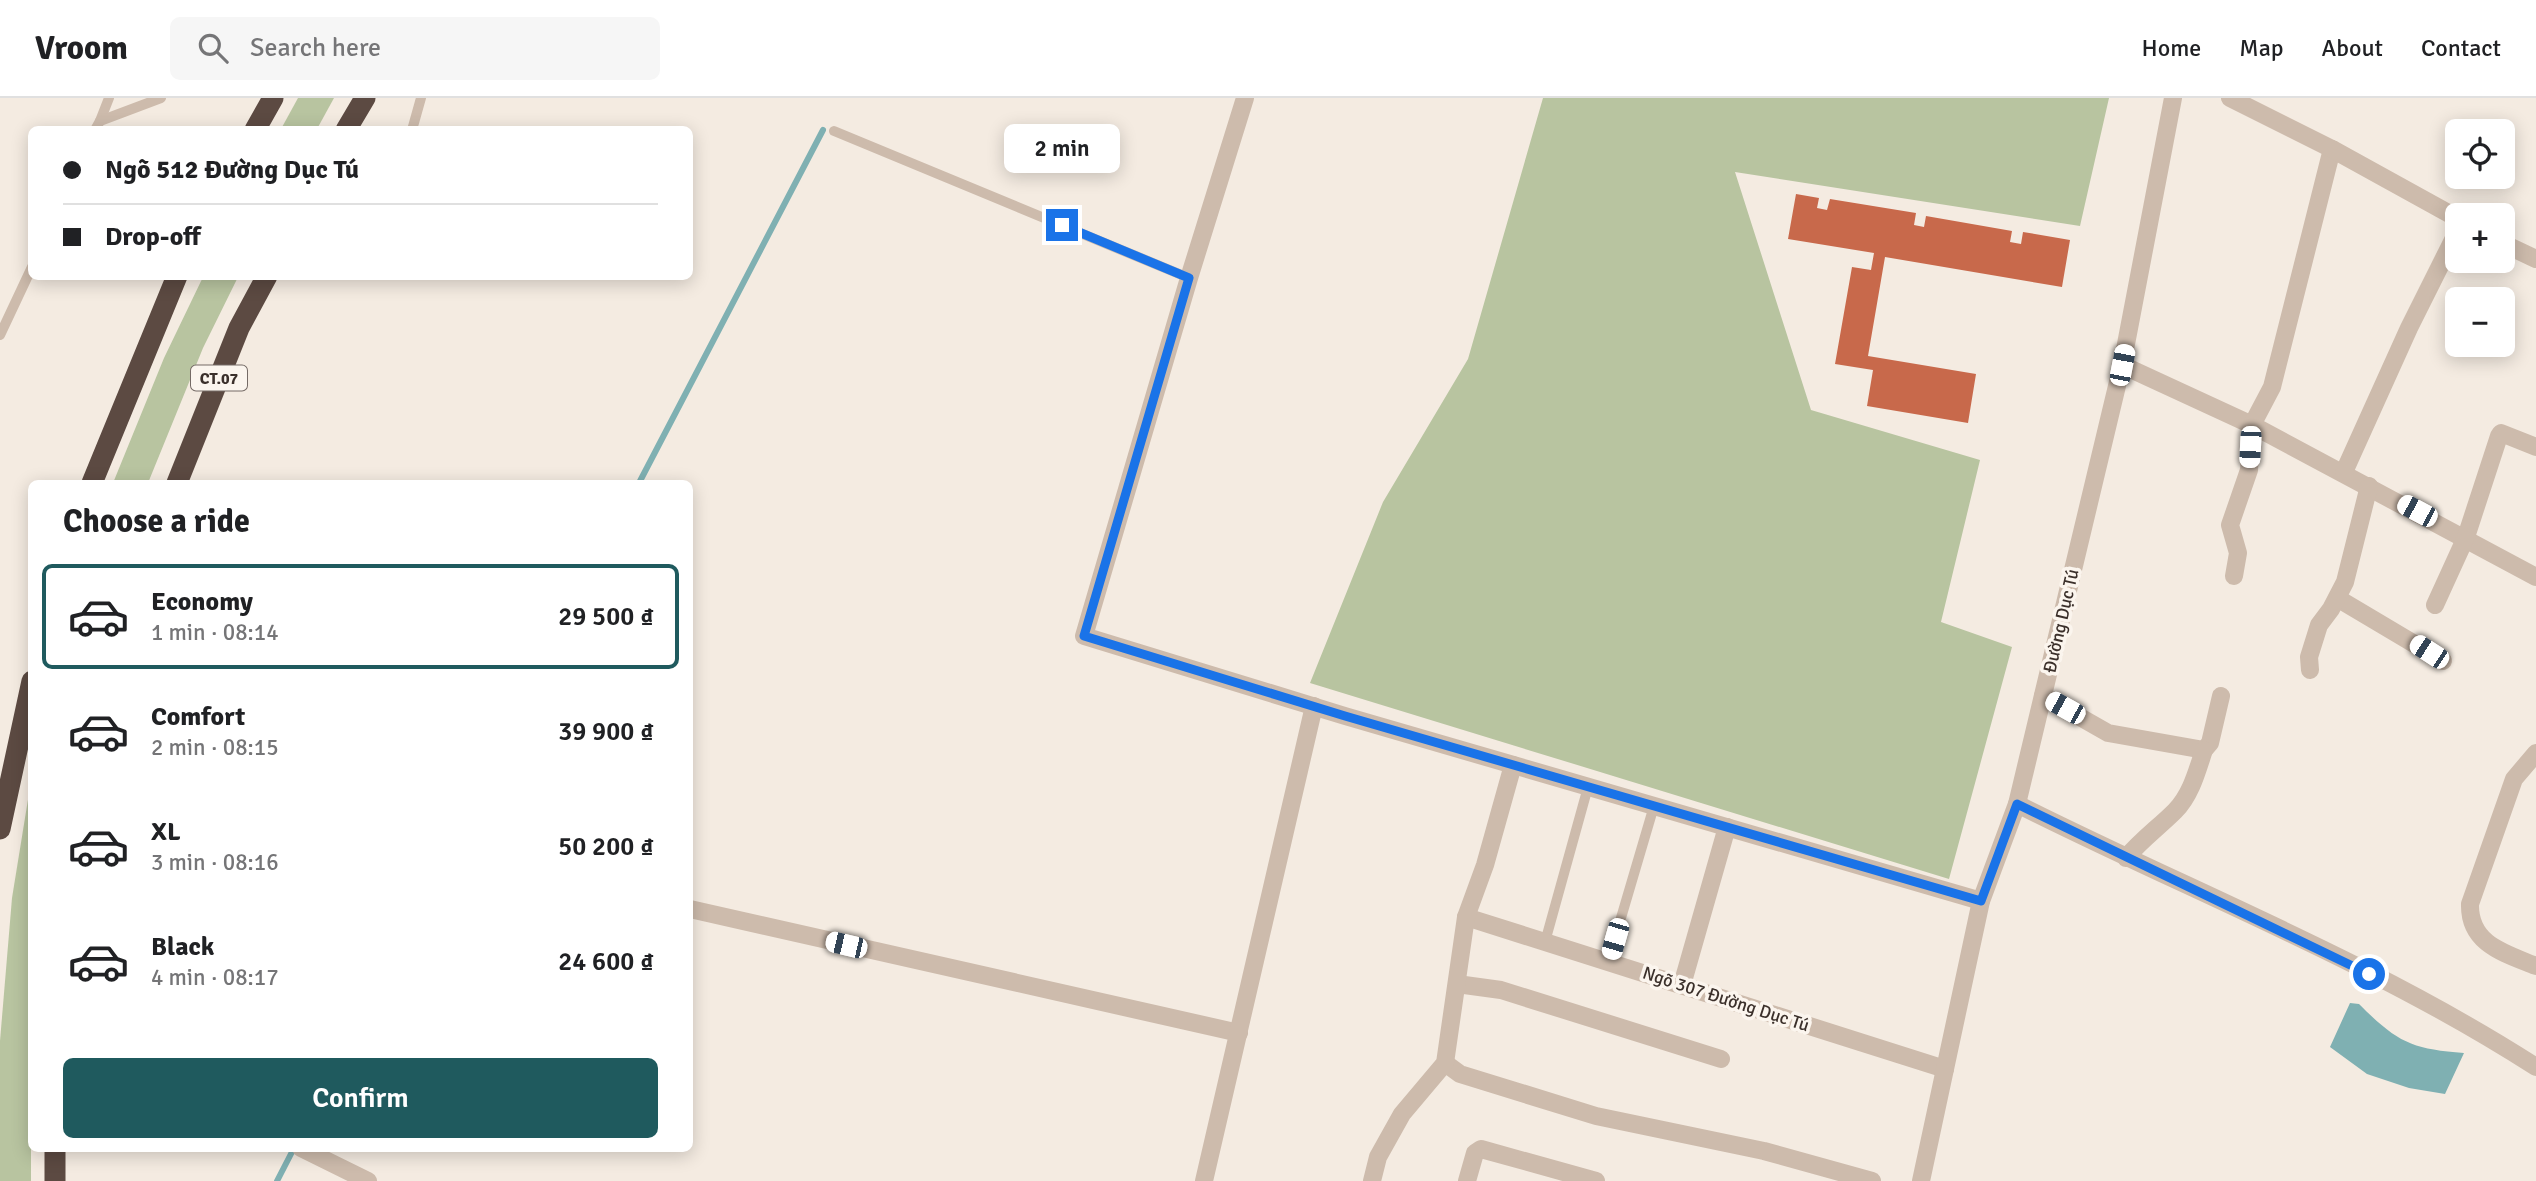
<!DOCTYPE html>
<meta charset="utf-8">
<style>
:root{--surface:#fff;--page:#f6f6f6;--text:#202124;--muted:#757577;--line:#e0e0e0;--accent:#1f5a5e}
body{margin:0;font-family:Signika,sans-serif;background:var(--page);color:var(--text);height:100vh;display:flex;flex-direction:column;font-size:26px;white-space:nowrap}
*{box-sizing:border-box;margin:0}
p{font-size:23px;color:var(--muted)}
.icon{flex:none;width:38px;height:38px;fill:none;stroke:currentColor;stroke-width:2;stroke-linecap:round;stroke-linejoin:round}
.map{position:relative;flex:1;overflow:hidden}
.details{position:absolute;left:28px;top:382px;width:665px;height:672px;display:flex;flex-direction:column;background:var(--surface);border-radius:10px;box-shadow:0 4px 18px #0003}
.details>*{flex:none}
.guide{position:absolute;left:28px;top:28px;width:665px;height:154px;border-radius:10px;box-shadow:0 4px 18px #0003;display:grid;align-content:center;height:154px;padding:0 35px;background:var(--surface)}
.tools{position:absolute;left:2445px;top:21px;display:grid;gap:14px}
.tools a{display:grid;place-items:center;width:70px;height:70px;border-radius:10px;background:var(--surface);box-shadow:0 4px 18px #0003;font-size:35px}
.end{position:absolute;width:32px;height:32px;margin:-16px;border:9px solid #1a73e8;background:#fff;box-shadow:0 0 0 4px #fff}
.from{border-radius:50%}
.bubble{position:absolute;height:49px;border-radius:10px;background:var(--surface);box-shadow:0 4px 18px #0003;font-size:23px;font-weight:600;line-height:49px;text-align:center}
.car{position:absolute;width:21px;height:42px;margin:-21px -10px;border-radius:9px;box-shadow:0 0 5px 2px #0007;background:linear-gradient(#fff 24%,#345 0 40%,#fff 0 76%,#345 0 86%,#fff 0)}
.guide b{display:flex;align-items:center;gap:24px;height:66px;font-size:26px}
.guide b+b{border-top:2px solid var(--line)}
.guide i{width:18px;height:18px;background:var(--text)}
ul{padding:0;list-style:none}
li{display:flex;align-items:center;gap:21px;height:105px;margin:0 14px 10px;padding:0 21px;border:4px solid transparent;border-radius:10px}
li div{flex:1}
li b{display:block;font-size:26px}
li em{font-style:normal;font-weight:600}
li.selected{border-color:var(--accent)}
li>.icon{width:63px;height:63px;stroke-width:1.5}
h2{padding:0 35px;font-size:32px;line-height:84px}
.cta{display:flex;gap:14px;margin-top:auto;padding:14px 35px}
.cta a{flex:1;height:80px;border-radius:10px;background:var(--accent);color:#fff;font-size:28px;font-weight:600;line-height:80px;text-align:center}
header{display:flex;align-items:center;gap:42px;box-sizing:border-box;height:98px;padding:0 35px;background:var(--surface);border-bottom:2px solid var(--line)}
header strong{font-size:33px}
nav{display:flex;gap:38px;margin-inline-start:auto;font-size:24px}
.search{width:490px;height:63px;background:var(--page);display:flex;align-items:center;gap:18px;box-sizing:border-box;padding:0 24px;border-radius:10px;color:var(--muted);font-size:26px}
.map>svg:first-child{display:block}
.green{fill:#b8c4a0}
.water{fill:#7fb0b2}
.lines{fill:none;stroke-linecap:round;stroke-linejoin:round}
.stream{stroke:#7fb0b2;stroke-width:6}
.building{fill:#c8694b}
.service{stroke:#cdbbac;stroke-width:10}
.minor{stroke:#cdbbac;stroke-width:18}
.tertiary{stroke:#cdbbac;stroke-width:18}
.motorway{stroke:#5c4a42;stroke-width:21}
.route{stroke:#1a73e8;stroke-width:9}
.labels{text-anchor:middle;stroke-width:7;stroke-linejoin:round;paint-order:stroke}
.shield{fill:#fbf5ee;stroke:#756b66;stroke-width:2}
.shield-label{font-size:16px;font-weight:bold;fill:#3b302b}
.street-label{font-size:18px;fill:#3b302b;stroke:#fbf5ee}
</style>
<header>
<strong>Vroom</strong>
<div class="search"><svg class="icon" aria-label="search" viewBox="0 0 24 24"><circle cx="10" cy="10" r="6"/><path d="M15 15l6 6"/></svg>Search here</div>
<nav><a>Home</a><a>Map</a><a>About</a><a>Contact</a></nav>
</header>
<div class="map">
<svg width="2536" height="1083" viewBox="0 0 2536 1083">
<rect width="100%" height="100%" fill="#f4ebe1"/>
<g class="green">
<path d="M298 0H334L317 31H281Z"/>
<path d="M1543 0H2109L2080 128 1735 74 1811 312 1980 362 1941 524 2012 549 1949 781 1310 585 1383 404 1468 261Z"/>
<path d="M203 179H238L203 250 148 385H113L164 260Z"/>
<path d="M31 683V1083H0V943L12 800Z"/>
</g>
<path class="water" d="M2350 905 2359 906C2397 944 2411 951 2464 955L2445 996 2409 990 2367 976 2330 949Z"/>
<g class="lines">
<g class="stream">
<path d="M639 385 823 32"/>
<path d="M277 1083 294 1050"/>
</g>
</g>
<path class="building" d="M1796 96 1819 100 1817 110 1827 112 1830 101 1916 115 1914 127 1924 129 1926 118 2012 133 2010 144 2021 146 2023 134 2070 142 2062 189 1885 159 1868 258 1976 276 1968 325 1867 308 1873 272 1835 266 1852 169 1871 172 1874 155 1788 141Z"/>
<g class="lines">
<g class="service">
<path d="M100 23 109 0"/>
<path d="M95 32 100 23 161 0"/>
<path d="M412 32 421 0"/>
<path d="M834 33 1189 180"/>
<path d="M0 237 32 169"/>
<path d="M1545 844 1588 689"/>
<path d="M1608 864 1654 708"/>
</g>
<g class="minor">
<path d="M1245 0 1189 180 1084 538 1345 618 1981 803"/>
<path d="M2122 267 2252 327 2536 479"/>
<path d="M2344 374 2409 230 2457 134"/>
<path d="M2234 478 2238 455 2230 427 2249 372 2252 327 2272 289 2332 51"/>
<path d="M2337 500 2443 563"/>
<path d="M2435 507 2466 439 2499 338 2501 335 2536 349"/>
<path d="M2310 572 2309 559 2319 527 2331 511 2345 484 2369 388"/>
<path d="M2043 598 2108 635 2204 652 2210 645 2221 598"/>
<path d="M2536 655 2514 681 2470 806C2469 846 2504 855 2536 868"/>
<path d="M2017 706C2190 793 2373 864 2536 969"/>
<path d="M2126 760C2141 742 2159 729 2175 713 2191 697 2197 673 2204 652"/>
<path d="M690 811 1239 935"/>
<path d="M1466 819 1945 971"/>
<path d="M1457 886 1501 892 1721 961"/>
<path d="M1682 887 1727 729"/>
<path d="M1445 965 1460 976 1596 1018 1764 1053 1872 1083"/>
<path d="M301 1050 368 1083"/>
<path d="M1204 1083 1314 608"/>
<path d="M1372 1083 1378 1059 1402 1016 1445 965 1466 819 1485 767 1513 667"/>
<path d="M1467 1083 1475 1055 1481 1051 1596 1083"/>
</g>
<g class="tertiary">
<path d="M2230 0 2332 51 2457 120"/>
<path d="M2502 145 2536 161"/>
<path d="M1921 1083 1981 803 2017 706 2122 267 2173 0"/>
</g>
<g class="motorway">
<path d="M255 32 273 0"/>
<path d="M346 32 365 0"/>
<path d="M92 385 177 178"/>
<path d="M177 385 239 230 267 178"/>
<path d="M0 731 32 583"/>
<path d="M55 1050V1083"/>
</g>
</g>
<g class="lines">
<path class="route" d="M1062 127 1189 180 1084 538 1345 618 1981 803 2017 706 2369 876"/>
</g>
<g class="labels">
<rect class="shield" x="191" y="267.5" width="56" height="25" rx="5"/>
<g class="shield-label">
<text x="219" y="286">CT.07</text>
</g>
<g class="street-label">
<text transform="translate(2061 523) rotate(-77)" y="6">Đường Dục Tú</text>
<text transform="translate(1726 901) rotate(18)" y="6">Ngõ 307 Đường Dục Tú</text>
</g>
</g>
</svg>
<div class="tools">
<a><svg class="icon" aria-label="locate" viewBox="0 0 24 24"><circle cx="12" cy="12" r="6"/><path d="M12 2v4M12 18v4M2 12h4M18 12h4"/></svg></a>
<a>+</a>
<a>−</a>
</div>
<i class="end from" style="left:2369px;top:876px"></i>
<i class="end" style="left:1062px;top:127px"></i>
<div class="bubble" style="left:1004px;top:26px;width:116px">2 min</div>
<i class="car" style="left:2122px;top:267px;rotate:11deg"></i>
<i class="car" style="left:2250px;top:349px;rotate:183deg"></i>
<i class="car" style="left:2417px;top:413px;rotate:298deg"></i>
<i class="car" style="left:2429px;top:554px;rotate:303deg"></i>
<i class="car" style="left:2065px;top:610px;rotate:299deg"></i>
<i class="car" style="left:1615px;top:841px;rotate:196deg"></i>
<i class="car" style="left:846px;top:847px;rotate:283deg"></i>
<div class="guide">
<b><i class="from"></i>Ngõ 512 Đường Dục Tú</b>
<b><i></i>Drop-off</b>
</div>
<section class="details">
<h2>Choose a ride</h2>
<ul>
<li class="selected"><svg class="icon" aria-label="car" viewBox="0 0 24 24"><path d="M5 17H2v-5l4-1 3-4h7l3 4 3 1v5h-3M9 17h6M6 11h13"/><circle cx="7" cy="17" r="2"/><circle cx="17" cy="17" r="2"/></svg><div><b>Economy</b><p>1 min · 08:14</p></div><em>29 500 ₫</em></li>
<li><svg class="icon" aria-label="car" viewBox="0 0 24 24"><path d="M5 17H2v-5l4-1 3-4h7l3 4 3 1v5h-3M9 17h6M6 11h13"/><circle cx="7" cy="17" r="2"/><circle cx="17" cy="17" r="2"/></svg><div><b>Comfort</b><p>2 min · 08:15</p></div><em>39 900 ₫</em></li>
<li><svg class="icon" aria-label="car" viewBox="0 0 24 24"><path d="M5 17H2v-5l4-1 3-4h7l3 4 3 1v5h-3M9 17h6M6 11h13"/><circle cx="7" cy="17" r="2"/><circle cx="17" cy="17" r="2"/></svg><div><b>XL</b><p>3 min · 08:16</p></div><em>50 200 ₫</em></li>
<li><svg class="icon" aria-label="car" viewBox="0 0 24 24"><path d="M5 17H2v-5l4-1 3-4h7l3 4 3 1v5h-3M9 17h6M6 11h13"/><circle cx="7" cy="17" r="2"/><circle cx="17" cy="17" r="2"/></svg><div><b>Black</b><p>4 min · 08:17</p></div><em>24 600 ₫</em></li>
</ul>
<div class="cta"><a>Confirm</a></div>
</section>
</div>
